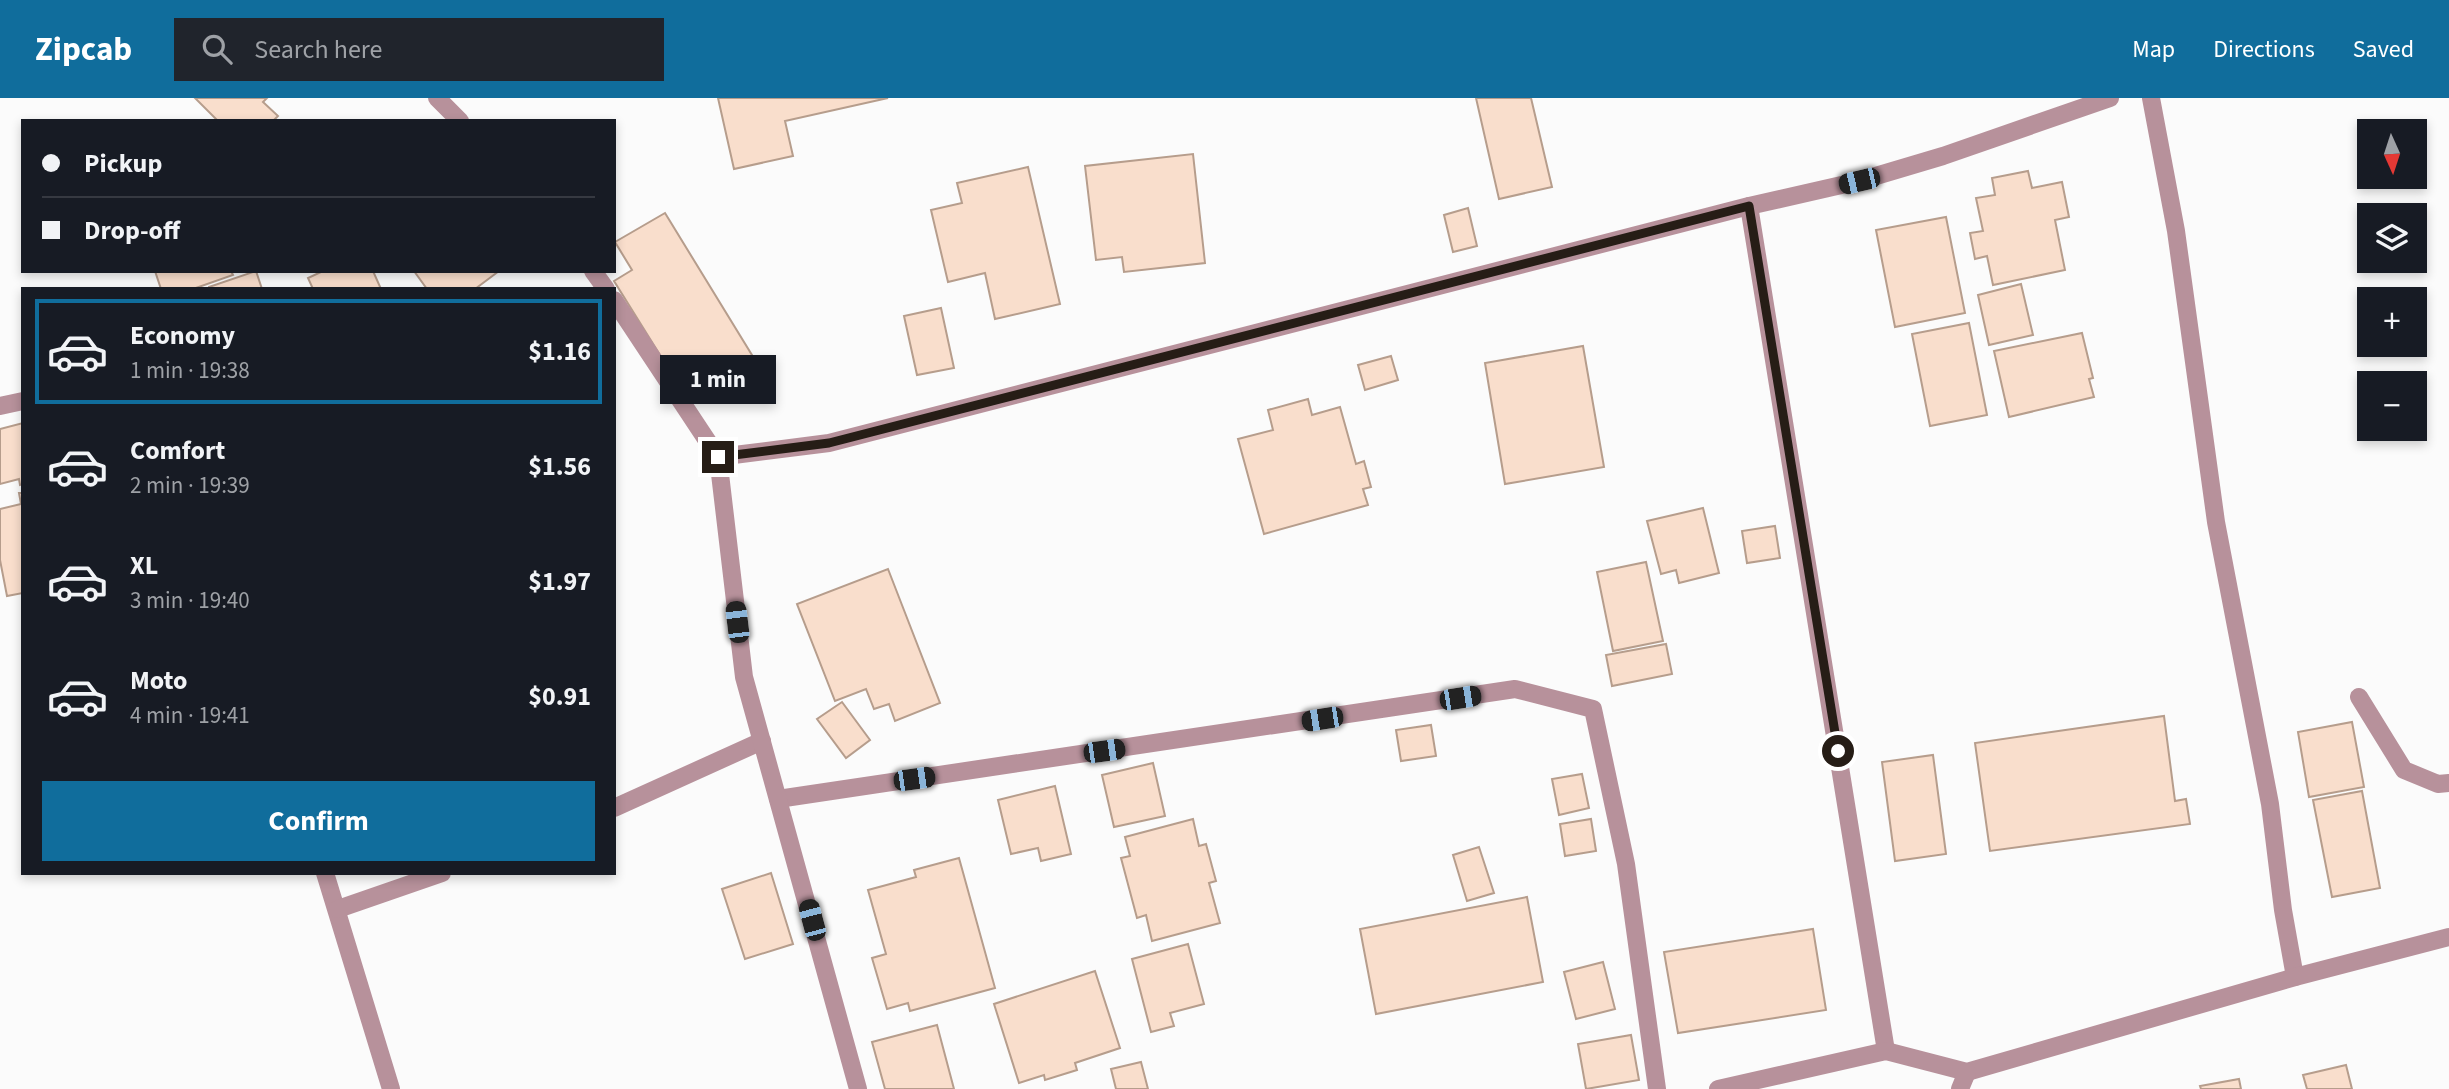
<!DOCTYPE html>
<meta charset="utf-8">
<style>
:root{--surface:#171b24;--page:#20242c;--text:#f1f3f6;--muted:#9ea1a6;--line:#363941;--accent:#106d9c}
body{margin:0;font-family:"Source Sans 3",sans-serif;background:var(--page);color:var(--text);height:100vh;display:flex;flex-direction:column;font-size:26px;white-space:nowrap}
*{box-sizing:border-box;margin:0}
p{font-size:23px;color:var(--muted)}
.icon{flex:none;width:38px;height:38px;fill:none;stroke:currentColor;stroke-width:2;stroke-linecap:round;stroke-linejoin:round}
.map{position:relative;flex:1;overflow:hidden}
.panel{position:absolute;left:21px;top:189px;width:595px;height:588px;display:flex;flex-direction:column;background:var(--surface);border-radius:0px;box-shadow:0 4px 10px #0003}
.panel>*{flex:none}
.guide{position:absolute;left:21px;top:21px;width:595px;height:154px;border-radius:0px;box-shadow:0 4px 10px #0003;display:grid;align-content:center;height:154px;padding:0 21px;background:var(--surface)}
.needle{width:46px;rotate:177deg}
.buttons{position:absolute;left:2357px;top:21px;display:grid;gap:14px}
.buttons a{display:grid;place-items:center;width:70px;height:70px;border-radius:0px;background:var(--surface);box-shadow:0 4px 10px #0003;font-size:35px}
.end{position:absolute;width:32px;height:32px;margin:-16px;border:9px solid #261d16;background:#fff;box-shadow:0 0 0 4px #fff}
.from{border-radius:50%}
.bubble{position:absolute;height:49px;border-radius:0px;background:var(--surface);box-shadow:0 4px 10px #0003;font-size:23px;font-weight:700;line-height:49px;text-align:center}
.car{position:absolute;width:21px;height:42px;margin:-21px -10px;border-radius:9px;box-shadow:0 0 5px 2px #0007;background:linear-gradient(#222 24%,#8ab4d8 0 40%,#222 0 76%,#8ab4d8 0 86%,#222 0)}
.guide b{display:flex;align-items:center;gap:24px;height:66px;font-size:26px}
.guide b+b{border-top:2px solid var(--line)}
.guide i{width:18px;height:18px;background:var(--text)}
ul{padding:12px 0 0;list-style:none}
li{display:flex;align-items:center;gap:21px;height:105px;margin:0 14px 10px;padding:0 7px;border:4px solid transparent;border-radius:0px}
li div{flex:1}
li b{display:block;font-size:26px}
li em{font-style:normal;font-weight:700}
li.selected{border-color:var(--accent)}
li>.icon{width:63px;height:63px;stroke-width:1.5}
.action{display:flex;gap:14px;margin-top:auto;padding:14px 21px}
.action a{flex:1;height:80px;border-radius:0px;background:var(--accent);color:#fff;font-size:28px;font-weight:700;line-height:80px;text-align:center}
header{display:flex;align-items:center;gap:42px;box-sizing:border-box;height:98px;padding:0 35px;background:var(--accent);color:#fff}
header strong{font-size:33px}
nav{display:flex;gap:38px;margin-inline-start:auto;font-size:24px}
.search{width:490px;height:63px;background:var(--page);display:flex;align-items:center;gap:18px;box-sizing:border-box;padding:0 24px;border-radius:0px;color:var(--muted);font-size:26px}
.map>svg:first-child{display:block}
.building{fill:#f9decc;stroke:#b69d8c;stroke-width:2}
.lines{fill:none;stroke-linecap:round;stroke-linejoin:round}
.minor{stroke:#b7919b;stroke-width:18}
.route{stroke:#261d16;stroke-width:9}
</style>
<header>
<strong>Zipcab</strong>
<div class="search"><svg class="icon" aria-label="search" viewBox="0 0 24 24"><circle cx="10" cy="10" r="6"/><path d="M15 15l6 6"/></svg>Search here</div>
<nav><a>Map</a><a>Directions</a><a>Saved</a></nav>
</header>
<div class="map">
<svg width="2449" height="991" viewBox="0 0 2449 991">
<rect width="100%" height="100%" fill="#fbfbfb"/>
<g class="building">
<path d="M195 0H267L263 4 278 18 273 23H218Z"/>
<path d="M718 0H888L785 23 793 58 734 71Z"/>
<path d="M1476 0H1531L1552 89 1499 101Z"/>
<path d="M1193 56 1205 165 1124 174 1122 159 1096 162 1085 68Z"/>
<path d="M1028 69 1060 206 995 221 985 175 948 184 931 112 962 105 957 85Z"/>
<path d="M2028 73 2032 90 2062 84 2069 119 2055 122 2065 172 1993 187 1987 158 1975 161 1970 135 1983 133 1976 100 1995 97 1992 80Z"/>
<path d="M1468 110 1477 148 1453 154 1444 117Z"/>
<path d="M665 115 755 262 688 302 614 183 632 172 615 144Z"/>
<path d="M1946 119 1965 215 1895 229 1876 132Z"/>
<path d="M155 173H231L233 177 193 191H161Z"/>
<path d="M256 173 262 191H209V189Z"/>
<path d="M323 173H373L381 191H313L308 180Z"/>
<path d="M414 173H499L475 191H427Z"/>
<path d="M2021 186 2033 237 1989 247 1978 197Z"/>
<path d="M941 210 954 270 917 277 904 218Z"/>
<path d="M1969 225 1987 317 1930 328 1912 236Z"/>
<path d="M2082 235 2093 280 2089 281 2094 299 2009 319 1994 253Z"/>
<path d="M1583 248 1604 369 1505 386 1485 265Z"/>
<path d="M1391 258 1398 282 1365 292 1358 267Z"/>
<path d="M1308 301 1312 317 1340 309 1356 366 1364 363 1371 389 1363 391 1368 407 1264 436 1238 341 1273 332 1268 312Z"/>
<path d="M23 325V386L20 387 19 381 0 386V331Z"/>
<path d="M19 395H23V495L7 498 0 462V411L21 406Z"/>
<path d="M1703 410 1719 475 1679 485 1676 472 1661 476 1647 423Z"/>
<path d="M1775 428 1780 460 1747 465 1742 433Z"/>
<path d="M1646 464 1663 543 1613 553 1597 474Z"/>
<path d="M888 471 940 605 895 623 889 606 874 611 866 591 835 603 797 506Z"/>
<path d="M1666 546 1672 576 1612 588 1606 557Z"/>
<path d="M842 604 870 642 846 660 817 621Z"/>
<path d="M2164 618 2175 703 2186 701 2190 726 1990 753 1975 645Z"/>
<path d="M2352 624 2364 689 2309 699 2298 634Z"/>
<path d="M1431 627 1436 658 1401 663 1396 632Z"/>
<path d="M1933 657 1946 756 1895 763 1882 664Z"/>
<path d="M1153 665 1165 718 1114 729 1102 677Z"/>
<path d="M1582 676 1589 710 1559 717 1552 681Z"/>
<path d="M1055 688 1071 756 1041 763 1038 750 1011 756 998 702Z"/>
<path d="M2362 693 2380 790 2332 799 2313 702Z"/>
<path d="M1193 721 1199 748 1206 746 1216 783 1209 785 1220 825 1152 843 1146 817 1137 820 1121 760 1130 758 1125 739Z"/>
<path d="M1591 721 1596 753 1565 758 1560 726Z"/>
<path d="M1479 749 1494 795 1467 803 1453 757Z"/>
<path d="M959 760 995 890 910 913 908 905 887 911 872 860 886 856 868 792 916 779 914 772Z"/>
<path d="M771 775 793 846 745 861 722 791Z"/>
<path d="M1527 799 1543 884 1376 916 1360 831Z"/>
<path d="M1813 831 1826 912 1678 935 1664 854Z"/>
<path d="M1188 846 1204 906 1170 915 1174 928 1151 934 1132 861Z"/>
<path d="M1603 864 1615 911 1576 921 1564 874Z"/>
<path d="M1095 873 1120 950 1075 965 1077 972 1045 982 1044 977 1019 985 994 906Z"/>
<path d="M937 927 954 991H885L872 944Z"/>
<path d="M1631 937 1639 982 1586 991 1578 946Z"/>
<path d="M1141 964 1148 991H1116L1111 971Z"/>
<path d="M2346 967 2352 991H2307L2303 977Z"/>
<path d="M2239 981 2241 991H2201L2200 988Z"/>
</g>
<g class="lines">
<g class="minor">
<path d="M437 0 460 23"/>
<path d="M2151 0 2176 133 2216 424 2270 706 2283 812 2295 879"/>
<path d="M1749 108 1859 83 1943 58 2110 0"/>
<path d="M593 173 606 191"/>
<path d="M614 202 718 359"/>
<path d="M0 308 23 303"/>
<path d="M2359 599 2404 672 2438 686 2449 685"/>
<path d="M778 701 1515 591 1593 611 1626 766 1657 991"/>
<path d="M614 710 762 643"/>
<path d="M325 775 391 991"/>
<path d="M338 811 442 775"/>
<path d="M858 991 744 579 718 359 829 345 1749 108 1886 953"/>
<path d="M1718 991 1886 953 1967 974 2295 879 2449 839"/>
<path d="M1960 991 1967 974"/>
</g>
</g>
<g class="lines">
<path class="route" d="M718 359 829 345 1749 108 1838 653"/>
</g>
</svg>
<div class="buttons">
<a><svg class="needle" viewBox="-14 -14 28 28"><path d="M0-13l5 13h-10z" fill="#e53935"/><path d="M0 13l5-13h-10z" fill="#9ea1a6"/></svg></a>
<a><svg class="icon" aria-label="layers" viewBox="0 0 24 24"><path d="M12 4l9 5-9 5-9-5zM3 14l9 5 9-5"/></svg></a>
<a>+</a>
<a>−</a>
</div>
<i class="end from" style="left:1838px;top:653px"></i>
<i class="end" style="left:718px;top:359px"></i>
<div class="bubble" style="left:660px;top:257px;width:116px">1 min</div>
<i class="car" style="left:1859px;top:83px;rotate:257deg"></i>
<i class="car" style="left:737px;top:524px;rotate:353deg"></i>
<i class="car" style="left:1460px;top:600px;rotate:81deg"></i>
<i class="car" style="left:1322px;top:621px;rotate:261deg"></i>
<i class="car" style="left:1104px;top:653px;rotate:82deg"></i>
<i class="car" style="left:914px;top:681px;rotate:82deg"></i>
<i class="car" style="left:812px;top:822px;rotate:345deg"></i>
<div class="guide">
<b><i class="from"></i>Pickup</b>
<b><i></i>Drop-off</b>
</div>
<section class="panel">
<ul>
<li class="selected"><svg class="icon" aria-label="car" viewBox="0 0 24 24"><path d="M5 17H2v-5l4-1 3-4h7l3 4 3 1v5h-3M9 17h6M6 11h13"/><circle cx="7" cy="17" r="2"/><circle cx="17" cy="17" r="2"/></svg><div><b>Economy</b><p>1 min · 19:38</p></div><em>$1.16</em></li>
<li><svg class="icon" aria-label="car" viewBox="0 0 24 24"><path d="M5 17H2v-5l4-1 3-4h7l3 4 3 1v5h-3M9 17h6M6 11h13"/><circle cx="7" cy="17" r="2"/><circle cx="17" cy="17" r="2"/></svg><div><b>Comfort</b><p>2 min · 19:39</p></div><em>$1.56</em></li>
<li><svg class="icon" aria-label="car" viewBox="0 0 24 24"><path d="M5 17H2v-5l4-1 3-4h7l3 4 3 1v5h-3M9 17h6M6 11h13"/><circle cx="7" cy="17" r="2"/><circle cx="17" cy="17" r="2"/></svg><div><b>XL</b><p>3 min · 19:40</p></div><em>$1.97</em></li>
<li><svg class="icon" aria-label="car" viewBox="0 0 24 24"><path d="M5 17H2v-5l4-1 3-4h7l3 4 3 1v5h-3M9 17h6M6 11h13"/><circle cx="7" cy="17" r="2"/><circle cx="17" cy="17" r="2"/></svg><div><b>Moto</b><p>4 min · 19:41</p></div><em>$0.91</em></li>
</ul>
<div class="action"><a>Confirm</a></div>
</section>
</div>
